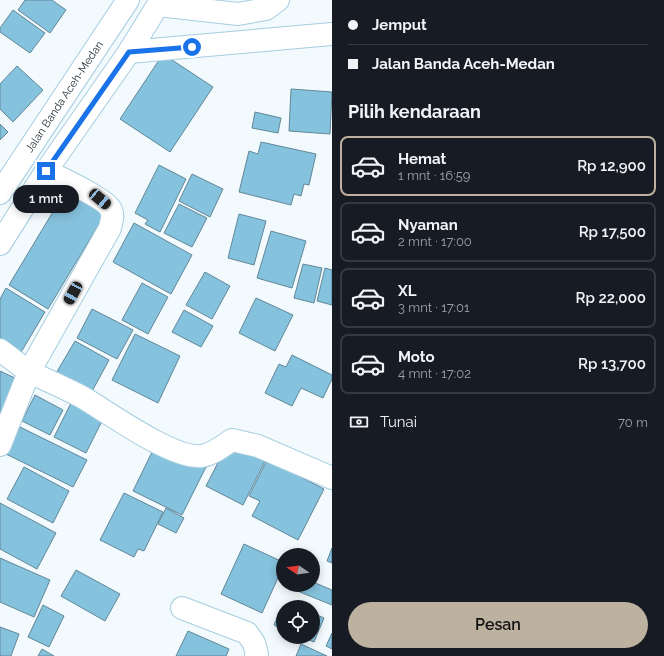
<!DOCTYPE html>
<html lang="id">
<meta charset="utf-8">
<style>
:root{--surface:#171b24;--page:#242831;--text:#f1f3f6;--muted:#9ea1a6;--line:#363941;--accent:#bdb19f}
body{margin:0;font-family:Raleway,sans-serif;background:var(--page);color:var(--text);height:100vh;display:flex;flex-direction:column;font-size:15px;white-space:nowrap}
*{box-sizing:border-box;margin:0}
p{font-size:13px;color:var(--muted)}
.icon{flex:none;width:22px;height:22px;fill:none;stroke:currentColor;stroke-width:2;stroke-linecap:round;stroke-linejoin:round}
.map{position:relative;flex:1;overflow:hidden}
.drawer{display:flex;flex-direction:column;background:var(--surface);width:332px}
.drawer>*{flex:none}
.top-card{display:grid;align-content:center;height:88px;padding:0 16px;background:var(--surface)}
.needle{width:26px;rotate:283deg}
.controls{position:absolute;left:276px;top:548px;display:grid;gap:8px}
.controls a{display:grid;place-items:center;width:44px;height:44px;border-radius:50%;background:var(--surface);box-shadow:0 2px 10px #0003;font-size:20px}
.end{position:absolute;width:18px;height:18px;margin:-9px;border:5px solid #1a73e8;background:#fff;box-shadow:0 0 0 2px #fff}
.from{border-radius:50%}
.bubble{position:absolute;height:28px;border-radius:14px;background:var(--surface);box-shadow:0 2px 10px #0003;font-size:13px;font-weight:600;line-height:28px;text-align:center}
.car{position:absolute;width:12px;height:24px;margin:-12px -6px;border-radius:5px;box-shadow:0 0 3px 1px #0007;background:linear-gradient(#222 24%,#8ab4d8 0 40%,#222 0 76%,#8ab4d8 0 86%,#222 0)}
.top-card b{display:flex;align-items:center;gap:14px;height:38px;font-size:15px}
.top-card b+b{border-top:1px solid var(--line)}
.top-card i{width:10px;height:10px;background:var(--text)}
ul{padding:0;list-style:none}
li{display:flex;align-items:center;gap:12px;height:60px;margin:0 8px 6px;padding:0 8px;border:2px solid var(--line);border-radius:8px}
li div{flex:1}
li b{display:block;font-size:15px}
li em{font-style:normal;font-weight:600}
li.active{border-color:var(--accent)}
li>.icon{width:36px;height:36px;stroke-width:1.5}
h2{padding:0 16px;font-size:18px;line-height:48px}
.pay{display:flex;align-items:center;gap:10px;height:44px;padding:0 16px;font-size:15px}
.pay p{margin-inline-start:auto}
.primary-button{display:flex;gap:8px;margin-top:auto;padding:8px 16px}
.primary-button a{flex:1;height:46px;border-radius:24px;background:var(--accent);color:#111;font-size:16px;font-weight:600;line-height:46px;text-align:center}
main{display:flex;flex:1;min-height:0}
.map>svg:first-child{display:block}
.building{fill:#85c2dd;stroke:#628798}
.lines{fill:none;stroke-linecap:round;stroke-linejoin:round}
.minor-casing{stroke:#a6cde0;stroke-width:24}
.highway-casing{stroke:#a6cde0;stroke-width:24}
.minor{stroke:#fff;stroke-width:22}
.highway{stroke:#fff;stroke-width:22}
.route{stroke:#1a73e8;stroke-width:5}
.labels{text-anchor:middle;stroke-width:3;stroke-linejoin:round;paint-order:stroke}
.street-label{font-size:11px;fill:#1b2a31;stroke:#f2fafd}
</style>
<main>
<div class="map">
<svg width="332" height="656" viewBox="0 0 332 656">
<rect width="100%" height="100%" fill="#f2fafd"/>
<g class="building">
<path d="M25 0H52L66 10 50 33 18 10Z"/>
<path d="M13 10 45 33 30 53 0 32V28Z"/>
<path d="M163 54 213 87 170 152 120 119Z"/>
<path d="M17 66 43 90 13 122 0 109V84Z"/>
<path d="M291 89 332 92 330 134 289 131Z"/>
<path d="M255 112 281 118 278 133 252 128Z"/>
<path d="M0 124 8 132 0 140Z"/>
<path d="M261 142 316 154 309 185 304 184 301 196 294 194 291 205 239 192 249 151 258 154Z"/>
<path d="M159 165 186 179 160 232 145 224 148 220 135 213Z"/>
<path d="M192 174 223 189 210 217 179 201Z"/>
<path d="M66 190 105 214 48 309 9 285Z"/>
<path d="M179 204 207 218 192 247 164 233Z"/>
<path d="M239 214 266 221 254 265 228 258Z"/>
<path d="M134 223 192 255 171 294 113 262Z"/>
<path d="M271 231 306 241 292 288 257 278Z"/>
<path d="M303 264 322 268 314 303 294 298Z"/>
<path d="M325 268 332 270V305L317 301Z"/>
<path d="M205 272 230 286 212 319 186 305Z"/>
<path d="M142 283 168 297 148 334 122 320Z"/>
<path d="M6 288 45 312 20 354 0 342V299Z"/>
<path d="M256 298 293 315 275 351 239 333Z"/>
<path d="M92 309 133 330 117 359 77 338Z"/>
<path d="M184 310 213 326 201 347 172 332Z"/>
<path d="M135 334 180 356 158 403 112 380Z"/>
<path d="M75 341 109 360 90 395 55 375Z"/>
<path d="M292 355 332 375V379L323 398 301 388 292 406 265 393 279 364 286 367Z"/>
<path d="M0 371 17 379 0 414Z"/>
<path d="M35 395 63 410 50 435 22 421Z"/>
<path d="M73 399 105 415 86 453 54 437Z"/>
<path d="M20 427 87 460 73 487 6 454Z"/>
<path d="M154 448 186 458 206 467 182 515 133 491Z"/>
<path d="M225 449 266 459 243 505 206 486Z"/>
<path d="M267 460 324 489 298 540 252 516 260 501 249 496Z"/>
<path d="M24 467 69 491 53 523 7 499Z"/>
<path d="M124 493 163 512 144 551 138 549 134 557 100 540Z"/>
<path d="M0 503 56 533 37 569 0 549Z"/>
<path d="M166 508 184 518 176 533 158 524Z"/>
<path d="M244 544 283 562V567L262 613 221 594Z"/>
<path d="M332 548V563L327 561Z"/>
<path d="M0 558 50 580 34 617 0 602Z"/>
<path d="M76 570 120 594 105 621 61 596Z"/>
<path d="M313 582 332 590V605L290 588 291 585H313Z"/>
<path d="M290 603 299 607H288Z"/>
<path d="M43 605 64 616 49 647 28 637Z"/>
<path d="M279 613 283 614V629L274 625Z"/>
<path d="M313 613 324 618 314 642 302 637H313Z"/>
<path d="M0 627 19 634 11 656H0Z"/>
<path d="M188 631 229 649 226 656H176Z"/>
<path d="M332 633V649L326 646Z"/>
<path d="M301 644 327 656H296Z"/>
<path d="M42 649 54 656H38Z"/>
</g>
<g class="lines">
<defs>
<g id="minor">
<path d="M158 5 238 14 266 9 278 0"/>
<path d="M129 52 332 34"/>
<path d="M46 171C58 177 107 199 111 210 114 216 111 222 110 228L29 372C47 380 65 388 82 397 108 412 173 460 202 456 213 454 223 446 232 440L258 446 332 478"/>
<path d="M0 350 29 372 0 445"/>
<path d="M182 608 247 633 254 643 257 654 256 656"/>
</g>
<g id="highway">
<path id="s1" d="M0 193 128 0"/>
<path d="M0 244 46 171 129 52 161 0"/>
</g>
</defs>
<use href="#minor" class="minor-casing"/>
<use href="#highway" class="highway-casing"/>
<use href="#minor" class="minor"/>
<use href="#highway" class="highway"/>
</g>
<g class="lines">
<path class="route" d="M46 171 129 52 192 47"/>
</g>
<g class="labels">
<g class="street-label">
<text dy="4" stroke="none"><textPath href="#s1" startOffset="116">Jalan Banda Aceh-Medan</textPath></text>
</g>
</g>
</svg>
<div class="controls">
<a><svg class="needle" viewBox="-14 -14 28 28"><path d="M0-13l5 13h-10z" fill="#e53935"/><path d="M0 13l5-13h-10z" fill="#9ea1a6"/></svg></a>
<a><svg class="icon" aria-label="locate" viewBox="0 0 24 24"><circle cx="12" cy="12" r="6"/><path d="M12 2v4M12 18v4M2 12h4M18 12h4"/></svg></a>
</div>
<i class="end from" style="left:192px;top:47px"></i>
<i class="end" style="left:46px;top:171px"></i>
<div class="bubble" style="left:13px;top:185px;width:66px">1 mnt</div>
<i class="car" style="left:100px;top:199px;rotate:130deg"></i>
<i class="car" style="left:73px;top:293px;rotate:209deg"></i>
</div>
<section class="drawer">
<div class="top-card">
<b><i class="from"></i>Jemput</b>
<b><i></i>Jalan Banda Aceh-Medan</b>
</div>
<h2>Pilih kendaraan</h2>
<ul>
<li class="active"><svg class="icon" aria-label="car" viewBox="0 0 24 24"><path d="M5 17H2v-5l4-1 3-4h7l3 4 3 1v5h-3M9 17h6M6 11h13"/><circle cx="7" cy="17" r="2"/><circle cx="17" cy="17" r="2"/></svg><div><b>Hemat</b><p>1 mnt · 16:59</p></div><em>Rp 12,900</em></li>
<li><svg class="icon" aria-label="car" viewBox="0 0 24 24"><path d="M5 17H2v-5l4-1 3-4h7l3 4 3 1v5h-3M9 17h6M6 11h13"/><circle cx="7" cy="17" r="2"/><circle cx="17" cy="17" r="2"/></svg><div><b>Nyaman</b><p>2 mnt · 17:00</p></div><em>Rp 17,500</em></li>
<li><svg class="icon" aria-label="car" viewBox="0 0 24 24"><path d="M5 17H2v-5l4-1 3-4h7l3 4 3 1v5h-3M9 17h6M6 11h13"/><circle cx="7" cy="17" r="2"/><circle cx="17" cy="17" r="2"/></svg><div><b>XL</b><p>3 mnt · 17:01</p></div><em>Rp 22,000</em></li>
<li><svg class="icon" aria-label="car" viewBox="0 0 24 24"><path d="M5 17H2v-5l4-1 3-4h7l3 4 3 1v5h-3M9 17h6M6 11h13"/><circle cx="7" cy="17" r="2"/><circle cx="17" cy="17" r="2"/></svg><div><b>Moto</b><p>4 mnt · 17:02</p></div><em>Rp 13,700</em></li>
</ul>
<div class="pay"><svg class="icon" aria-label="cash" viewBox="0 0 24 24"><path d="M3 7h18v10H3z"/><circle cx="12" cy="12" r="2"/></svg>Tunai<p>70 m</p></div>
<div class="primary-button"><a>Pesan</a></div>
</section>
</main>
